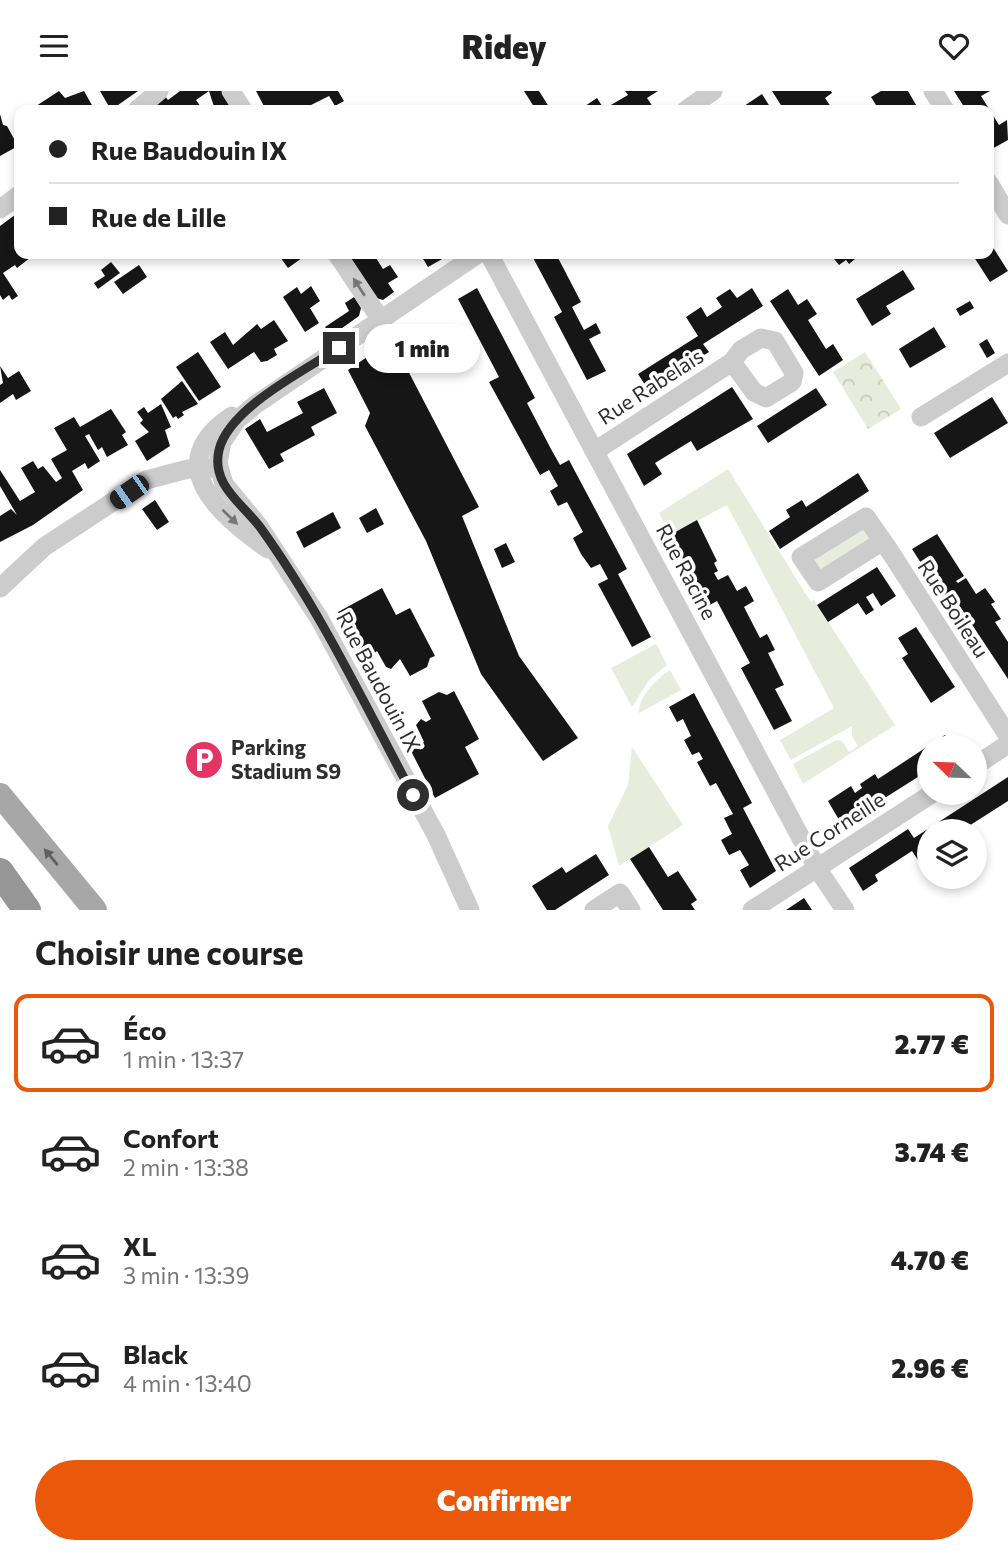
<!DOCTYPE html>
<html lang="fr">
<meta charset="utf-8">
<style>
:root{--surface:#fff;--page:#f2f2f2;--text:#222;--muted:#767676;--line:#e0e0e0;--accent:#ea580c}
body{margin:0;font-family:Commissioner,sans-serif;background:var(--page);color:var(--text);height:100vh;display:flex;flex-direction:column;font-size:26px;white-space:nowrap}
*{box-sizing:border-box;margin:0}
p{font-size:23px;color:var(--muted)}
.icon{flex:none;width:38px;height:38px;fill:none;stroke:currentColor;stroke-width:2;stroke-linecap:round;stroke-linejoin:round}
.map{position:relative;height:819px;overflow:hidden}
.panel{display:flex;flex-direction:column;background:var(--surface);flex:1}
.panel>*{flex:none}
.top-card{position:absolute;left:14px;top:14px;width:980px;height:154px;border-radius:14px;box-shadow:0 4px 10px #0003;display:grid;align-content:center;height:154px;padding:0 35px;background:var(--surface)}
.needle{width:46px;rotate:293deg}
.buttons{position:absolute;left:917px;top:644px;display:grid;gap:14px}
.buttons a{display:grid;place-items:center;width:70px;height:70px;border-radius:50%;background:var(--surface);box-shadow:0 4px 10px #0003;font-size:35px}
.end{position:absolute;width:32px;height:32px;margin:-16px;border:9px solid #2f2f2f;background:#fff;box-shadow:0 0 0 4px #fff}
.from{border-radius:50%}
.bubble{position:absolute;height:49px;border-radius:24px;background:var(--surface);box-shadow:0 4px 10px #0003;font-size:23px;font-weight:800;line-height:49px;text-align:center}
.car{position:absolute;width:21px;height:42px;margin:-21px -10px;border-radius:9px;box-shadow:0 0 5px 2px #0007;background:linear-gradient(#222 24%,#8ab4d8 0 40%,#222 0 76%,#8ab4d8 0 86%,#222 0)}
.top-card b{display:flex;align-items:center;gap:24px;height:66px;font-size:26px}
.top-card b+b{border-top:2px solid var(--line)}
.top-card i{width:18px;height:18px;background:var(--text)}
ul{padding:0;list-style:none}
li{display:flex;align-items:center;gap:21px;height:98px;margin:0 14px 10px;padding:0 21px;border:4px solid transparent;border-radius:14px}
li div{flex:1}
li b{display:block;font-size:26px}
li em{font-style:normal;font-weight:800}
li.on{border-color:var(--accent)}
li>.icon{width:63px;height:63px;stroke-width:1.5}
h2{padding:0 35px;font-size:32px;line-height:84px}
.button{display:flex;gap:14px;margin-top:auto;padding:14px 35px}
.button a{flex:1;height:80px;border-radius:42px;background:var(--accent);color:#fff;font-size:28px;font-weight:800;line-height:80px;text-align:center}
header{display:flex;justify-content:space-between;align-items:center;height:91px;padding:0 35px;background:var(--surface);font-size:32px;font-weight:800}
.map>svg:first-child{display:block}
.green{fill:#e8ecdd}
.forest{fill:url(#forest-crowns)}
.building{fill:#161616}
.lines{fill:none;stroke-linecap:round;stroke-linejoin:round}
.minor{stroke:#ccc;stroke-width:19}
.major{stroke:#a7a7a7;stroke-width:24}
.highway{stroke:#969696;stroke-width:28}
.oneway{fill:#767676}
.oneway2{fill:#5f5f5f}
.route{stroke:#2f2f2f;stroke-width:9}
.labels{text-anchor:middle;stroke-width:7;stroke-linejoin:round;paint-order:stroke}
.street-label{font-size:21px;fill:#2f2f2f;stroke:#fff}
.poi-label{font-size:21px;font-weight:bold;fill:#2f2f2f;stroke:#fff;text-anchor:start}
</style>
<header><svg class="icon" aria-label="menu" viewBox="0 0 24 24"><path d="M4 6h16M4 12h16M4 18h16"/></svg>Ridey<svg class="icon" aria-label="heart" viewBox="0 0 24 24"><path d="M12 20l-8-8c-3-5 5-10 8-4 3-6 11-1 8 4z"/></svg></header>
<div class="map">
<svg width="1008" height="819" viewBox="0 0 1008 819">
<defs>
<pattern id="forest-crowns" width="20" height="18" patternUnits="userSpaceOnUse" patternTransform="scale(1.75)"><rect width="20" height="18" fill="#e8ecdd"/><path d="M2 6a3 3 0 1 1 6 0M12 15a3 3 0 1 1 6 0" fill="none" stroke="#c7cbbe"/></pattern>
</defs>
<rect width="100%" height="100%" fill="#fff"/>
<g class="green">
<path d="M728 378 807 505 811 510 814 509 895 634 803 693 793 673 836 649 842 650 849 661 858 655 852 645V635L791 669 780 649 834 617 727 414 670 444 659 422Z"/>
<path d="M862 438 869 441V448L821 479 815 476 814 468Z"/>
<path d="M656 553 667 574 649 589 632 616 611 577Z"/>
<path d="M670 579 681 599 639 622C638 605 657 588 670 579Z"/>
<path d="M632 656 683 734 619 775 608 735 628 694Z"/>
</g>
<path class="forest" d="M865 261 901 318 868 338 833 281Z"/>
<g class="building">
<path d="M59 0 65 7 84 0 93 16 88 19H30Z"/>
<path d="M100 0H138L111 19Z"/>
<path d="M180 0H209L196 9 203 19H149L165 5 168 9Z"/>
<path d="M209 0H223L235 19H215Z"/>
<path d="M256 0H338L344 10 335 15 329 5 301 19H266Z"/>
<path d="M524 0H539L551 19H536Z"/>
<path d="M625 0H658L647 7 653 16 647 19H588L585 15 597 7 604 18 628 4Z"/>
<path d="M772 0H831L832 2 825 7 833 19H814L812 15 806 19H784Z"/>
<path d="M881 0H908L919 19H879L871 6Z"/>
<path d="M954 0H990L981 5 999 34 1007 29 1008 49 990 59 989 19H966Z"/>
<path d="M762 3 772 19H742L741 17Z"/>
<path d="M0 23 3 34 7 35 18 55 0 65Z"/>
<path d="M19 121V163H35L17 177 15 174 3 182 18 205 12 209 9 204 3 209 0 204V135Z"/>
<path d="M989 150 1008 180 990 191 972 163H989Z"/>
<path d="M278 163H299L302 167 288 177Z"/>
<path d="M348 163H382L376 167 383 178 390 174 398 186 388 192 394 201 383 209 376 207Z"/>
<path d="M420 163H451L428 176Z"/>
<path d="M531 163H556L581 211 572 216 584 239 596 232 601 242 589 248 606 280 587 289 554 226 562 221Z"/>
<path d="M830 163H861L849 173 846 169 839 174Z"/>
<path d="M111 171 120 182 98 198 94 192 105 185 101 179Z"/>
<path d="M139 174 147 186 123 203 114 191Z"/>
<path d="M903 179 915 198 886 215 891 223 872 235 856 208Z"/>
<path d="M311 195 320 210 310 217 319 232 305 241 283 206 297 196 301 203Z"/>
<path d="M477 197 535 307 527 312 551 358 560 374 569 369 627 478 618 483 651 546 632 556 598 493 608 488 600 473 591 477 581 463 573 447 583 441 567 411 558 415 550 400 558 395 549 379 540 384 489 291 499 286 458 208Z"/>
<path d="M752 197 763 215 703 253 709 261 649 300 638 283 698 245 686 226 701 216 707 226 722 216 716 207 730 198 737 207Z"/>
<path d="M788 198 798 214 807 208 817 223 808 229 826 258 833 253 843 269 819 285 770 210Z"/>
<path d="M354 206 361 217 359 225 331 245 325 236 349 220 345 212Z"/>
<path d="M970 210 974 217 960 225 956 218Z"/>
<path d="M274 229 288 250 274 258 277 264 267 270 261 271 254 261 228 278 210 251 225 241 233 254 257 233 261 238Z"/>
<path d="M934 236 946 256 910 277 899 258Z"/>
<path d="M987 248 995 262 987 267 979 253Z"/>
<path d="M392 249 479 416 462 425 519 565 578 647 543 670 481 583 426 450 365 335 370 322 348 279Z"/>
<path d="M198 261 221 296 199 310 176 276Z"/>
<path d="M0 275 8 287 19 280 31 300 16 309 13 303 0 312V294L3 292Z"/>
<path d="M182 290 198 313 182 321 184 324 178 328 176 325 173 327 161 308Z"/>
<path d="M732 296 753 328 697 360 691 350 655 372 662 383 644 395 627 363Z"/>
<path d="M324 297 337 322 311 336 315 344 280 363 284 370 269 378 245 338 260 328 267 341 303 322 297 311Z"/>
<path d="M816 297 827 314 768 352 757 335Z"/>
<path d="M992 306 1008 332 950 367 934 342Z"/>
<path d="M161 313 171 336 165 339 170 355 147 370 135 350 149 341 140 332 143 329 137 321 144 316 148 322Z"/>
<path d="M111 318 126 341 122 344 128 354 107 366 102 356 98 359 89 343 85 345 100 370 88 378 85 372 72 380 83 399 33 434 0 451V425L11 418 17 424 0 395V379L20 410 35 401 21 377 33 370 38 378 43 375 56 391 62 387 51 368 67 359 54 337 74 326 80 336Z"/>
<path d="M858 382 869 400 780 458 769 440 790 426 786 419 802 409 806 416Z"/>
<path d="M155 409 169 431 157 439 142 418Z"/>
<path d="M376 417 384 433 367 442 359 427Z"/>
<path d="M333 421 341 437 304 457 296 441Z"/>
<path d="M697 429 717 470 714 472 718 480 714 482 718 489 728 484 737 500 746 495 754 510 744 516 760 547 767 543 775 559 768 562 784 594 775 598 792 630 774 639 741 577 750 572 717 510 708 515 670 444Z"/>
<path d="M937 443 964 485 956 490 958 492 966 487 976 503 985 497 995 511 991 513 1001 528 995 531 1008 551V588L959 514 951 519 912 458Z"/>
<path d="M506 452 515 471 502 477 494 458Z"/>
<path d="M877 476 896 505 881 515 873 502 866 506 874 519 866 524 858 512 828 531 817 514Z"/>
<path d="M382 497 396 524 410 517 435 565 430 567 427 576 410 585 400 568 391 578 386 576 377 560 372 564 370 570 363 569 338 521Z"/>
<path d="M916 536 955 596 931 612 902 567 908 563 898 547Z"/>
<path d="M454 600 479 648 465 656 479 683 435 707 409 656 411 651 418 654 424 651 416 634 421 628 426 631 431 628 422 610 439 601 447 604Z"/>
<path d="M694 602 752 712 743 717 776 780 750 797 740 779 749 774 740 759 729 764 721 749 732 743 724 727 733 723 716 692 710 695 697 671 703 668 699 661 692 664 684 649 691 645 683 628 677 631 669 616Z"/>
<path d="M945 644 953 656H929V679L842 734 828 710 851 695 855 702 862 697 860 693 875 683 878 688Z"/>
<path d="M1008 686V710L961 740H929V761L926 765 918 769 912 760 875 784 878 790 863 800 849 777 908 738 914 747Z"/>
<path d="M649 756 668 786 678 780 697 809 691 813 695 819H663L630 768Z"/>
<path d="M596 763 609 784 555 819H547L532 795 562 776 566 782Z"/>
<path d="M804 807 812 819H786Z"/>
</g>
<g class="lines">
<g class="minor">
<path d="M231 0 243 19"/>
<path d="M933 0 945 19"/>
<path d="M137 19 159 0"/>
<path d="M686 19 713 0"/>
<path d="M989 92 1008 124"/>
<path d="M0 118 19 104"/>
<path d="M337 163 381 229"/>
<path d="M489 163 817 777 845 819"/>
<path d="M232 325C160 373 219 424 268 458"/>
<path d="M921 326 1008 272"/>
<path d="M595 360 732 271 741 259 761 247 775 250 794 282 792 291 766 307 754 301 732 271"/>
<path d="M883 450 818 491 801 466 866 426 891 462 1008 645"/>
<path d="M0 497 44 456 146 389 188 378 219 377"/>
<path d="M975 675 1008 653"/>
<path d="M470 819 436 744 319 527 258 434 224 393 218 372 222 351 237 329 255 314 478 163"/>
<path d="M594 819 620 802 631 819"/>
<path d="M752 819 933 702"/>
</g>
<path class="major" d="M0 704 95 819"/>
<path class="highway" d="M0 781 27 819"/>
</g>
<defs><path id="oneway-solid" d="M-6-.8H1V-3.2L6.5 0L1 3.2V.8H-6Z" transform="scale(1.75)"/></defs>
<g class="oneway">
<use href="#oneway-solid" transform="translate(359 196) rotate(-123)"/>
<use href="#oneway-solid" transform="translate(230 426) rotate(44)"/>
</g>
<use class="oneway2" href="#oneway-solid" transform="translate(51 766) rotate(-130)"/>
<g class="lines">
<path class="route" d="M339 257C304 280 229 317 219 359 211 394 242 412 260 436 320 519 365 614 413 704"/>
</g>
<defs>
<symbol id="parking-disc" viewBox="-11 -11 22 22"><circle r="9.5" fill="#e33464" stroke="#fff"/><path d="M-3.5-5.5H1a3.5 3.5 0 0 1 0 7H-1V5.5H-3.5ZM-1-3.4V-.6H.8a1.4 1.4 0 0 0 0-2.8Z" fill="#fff"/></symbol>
</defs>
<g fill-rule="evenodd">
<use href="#parking-disc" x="182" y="647" width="44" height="44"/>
</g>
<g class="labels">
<g class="street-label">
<text transform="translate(651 296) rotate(-33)" y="7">Rue Rabelais</text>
<text transform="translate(686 481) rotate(62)" y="7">Rue Racine</text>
<text transform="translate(953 518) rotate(57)" y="7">Rue Boileau</text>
<text transform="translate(378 591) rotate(62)" y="7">Rue Baudouin IX</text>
<text transform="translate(830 741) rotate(-33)" y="7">Rue Corneille</text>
</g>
<g class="poi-label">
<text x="231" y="664">Parking<tspan x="231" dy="24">Stadium S9</tspan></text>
</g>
</g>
</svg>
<div class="buttons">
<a><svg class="needle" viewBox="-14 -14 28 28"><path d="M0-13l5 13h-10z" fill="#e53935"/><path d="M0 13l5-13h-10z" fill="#767676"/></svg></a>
<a><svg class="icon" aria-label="layers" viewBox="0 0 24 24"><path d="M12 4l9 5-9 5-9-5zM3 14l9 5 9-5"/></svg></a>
</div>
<i class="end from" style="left:413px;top:704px"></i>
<i class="end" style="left:339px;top:257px"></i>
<div class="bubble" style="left:364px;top:233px;width:116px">1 min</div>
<i class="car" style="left:129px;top:401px;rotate:235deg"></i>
<div class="top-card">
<b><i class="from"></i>Rue Baudouin IX</b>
<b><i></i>Rue de Lille</b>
</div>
</div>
<section class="panel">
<h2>Choisir une course</h2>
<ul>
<li class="on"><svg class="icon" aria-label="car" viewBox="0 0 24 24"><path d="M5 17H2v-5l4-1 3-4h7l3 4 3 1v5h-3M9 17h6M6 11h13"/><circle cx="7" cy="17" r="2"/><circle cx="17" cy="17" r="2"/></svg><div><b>Éco</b><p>1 min · 13:37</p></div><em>2.77 €</em></li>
<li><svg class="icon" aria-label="car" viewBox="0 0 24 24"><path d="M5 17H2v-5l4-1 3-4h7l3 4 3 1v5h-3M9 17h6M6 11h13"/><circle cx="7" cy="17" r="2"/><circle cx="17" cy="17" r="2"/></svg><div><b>Confort</b><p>2 min · 13:38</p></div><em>3.74 €</em></li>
<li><svg class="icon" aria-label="car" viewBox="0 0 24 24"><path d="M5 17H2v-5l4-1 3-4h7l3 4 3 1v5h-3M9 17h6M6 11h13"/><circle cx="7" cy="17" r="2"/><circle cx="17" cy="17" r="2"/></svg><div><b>XL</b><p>3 min · 13:39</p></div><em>4.70 €</em></li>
<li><svg class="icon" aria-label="car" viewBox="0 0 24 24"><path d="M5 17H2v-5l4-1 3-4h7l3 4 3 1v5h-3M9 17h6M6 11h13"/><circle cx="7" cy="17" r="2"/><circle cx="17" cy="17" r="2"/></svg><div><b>Black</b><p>4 min · 13:40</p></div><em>2.96 €</em></li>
</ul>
<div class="button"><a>Confirmer</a></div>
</section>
